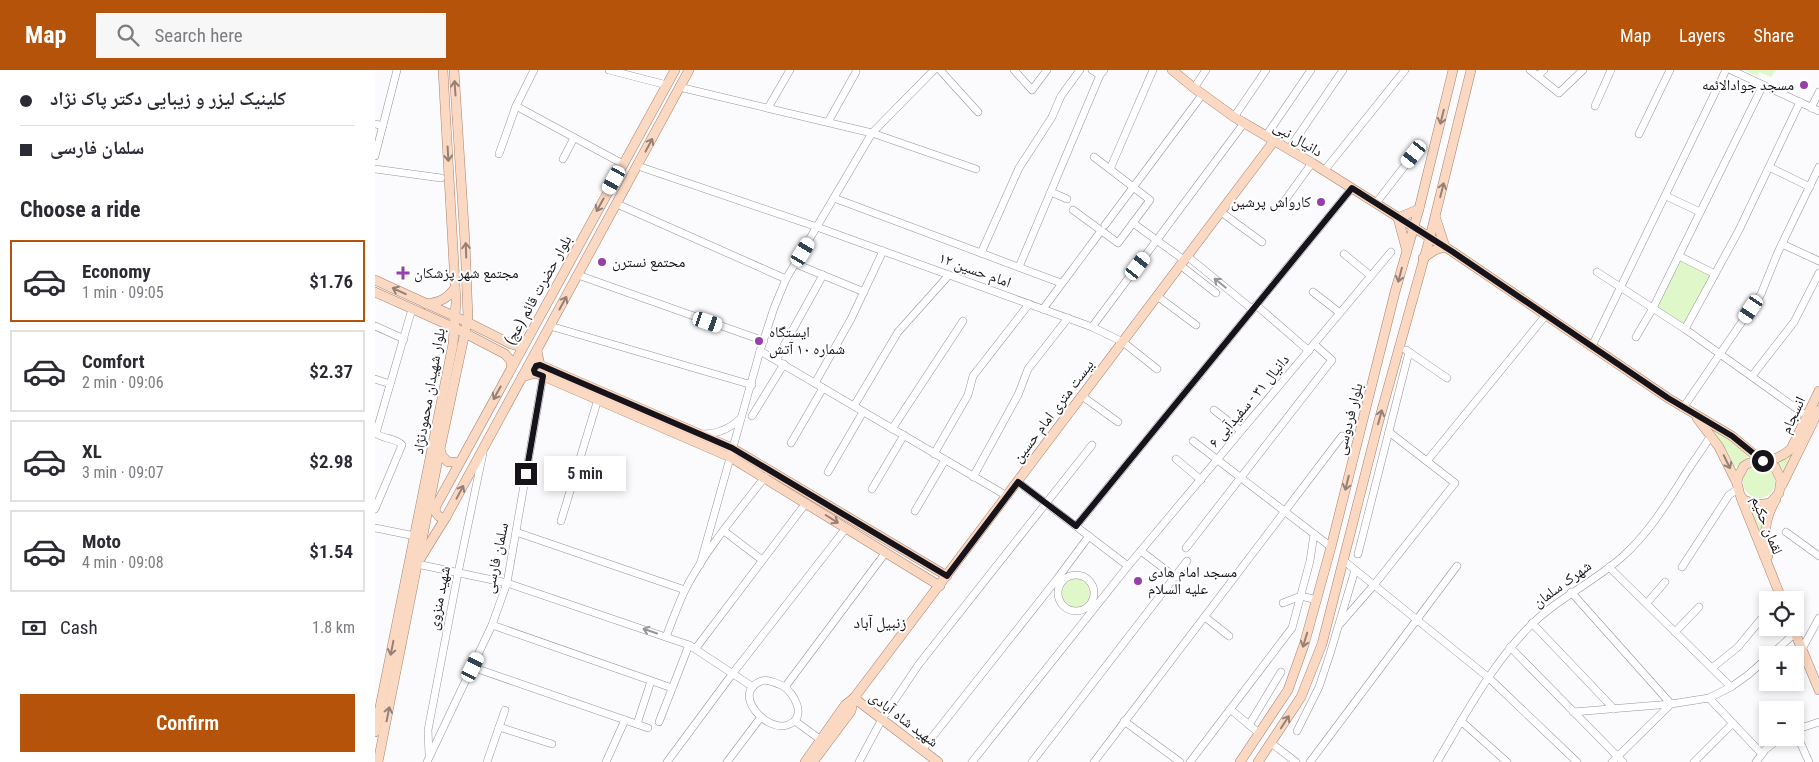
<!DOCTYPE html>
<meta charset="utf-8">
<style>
:root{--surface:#fff;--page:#f7f7f7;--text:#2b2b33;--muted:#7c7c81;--line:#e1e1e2;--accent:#b45309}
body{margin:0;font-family:"Roboto Condensed","Noto Naskh Arabic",sans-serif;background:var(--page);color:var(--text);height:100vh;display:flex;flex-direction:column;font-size:19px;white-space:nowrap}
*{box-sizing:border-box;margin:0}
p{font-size:16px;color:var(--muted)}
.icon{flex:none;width:28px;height:28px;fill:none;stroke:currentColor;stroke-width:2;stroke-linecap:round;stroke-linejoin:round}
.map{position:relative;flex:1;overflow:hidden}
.sheet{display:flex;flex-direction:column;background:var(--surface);width:375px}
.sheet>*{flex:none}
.banner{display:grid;align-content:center;height:110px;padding:0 20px;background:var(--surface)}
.tools{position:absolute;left:1384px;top:521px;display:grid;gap:10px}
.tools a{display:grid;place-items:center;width:45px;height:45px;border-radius:0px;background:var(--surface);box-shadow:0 2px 8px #0003;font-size:25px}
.end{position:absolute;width:22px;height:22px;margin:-11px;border:6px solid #16141a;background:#fff;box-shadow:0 0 0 2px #fff}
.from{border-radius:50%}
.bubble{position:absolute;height:35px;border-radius:0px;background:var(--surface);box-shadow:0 2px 8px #0003;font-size:16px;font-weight:600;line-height:35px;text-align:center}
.car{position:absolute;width:15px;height:30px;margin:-15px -8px;border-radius:6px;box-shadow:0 0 4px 1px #0007;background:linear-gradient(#fff 24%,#345 0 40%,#fff 0 76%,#345 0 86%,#fff 0)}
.banner b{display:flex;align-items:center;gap:18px;height:48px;font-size:19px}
.banner b+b{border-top:1px solid var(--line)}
.banner i{width:12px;height:12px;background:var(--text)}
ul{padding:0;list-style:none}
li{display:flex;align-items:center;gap:15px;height:82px;margin:0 10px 8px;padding:0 10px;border:2px solid var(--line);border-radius:0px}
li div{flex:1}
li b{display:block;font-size:19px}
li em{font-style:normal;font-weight:600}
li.current{border-color:var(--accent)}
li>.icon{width:45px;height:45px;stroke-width:1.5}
h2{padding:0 20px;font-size:22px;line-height:60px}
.pay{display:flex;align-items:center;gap:12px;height:55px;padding:0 20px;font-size:19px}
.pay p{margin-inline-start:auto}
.button{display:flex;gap:10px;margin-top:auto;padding:10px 20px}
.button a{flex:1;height:58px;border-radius:0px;background:var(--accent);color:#fff;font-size:20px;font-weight:600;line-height:58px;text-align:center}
header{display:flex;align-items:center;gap:30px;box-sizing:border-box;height:70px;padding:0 25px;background:var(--accent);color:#fff}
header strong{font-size:24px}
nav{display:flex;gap:28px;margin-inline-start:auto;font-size:18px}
.search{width:350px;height:45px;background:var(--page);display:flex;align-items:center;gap:12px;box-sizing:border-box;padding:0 18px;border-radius:0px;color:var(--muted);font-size:19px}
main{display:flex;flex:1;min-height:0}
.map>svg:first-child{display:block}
.green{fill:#dff7c9}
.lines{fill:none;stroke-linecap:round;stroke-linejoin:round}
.minor-casing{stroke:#9692a1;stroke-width:8}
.major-casing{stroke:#aa826d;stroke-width:10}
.minor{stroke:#fff;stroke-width:7}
.major{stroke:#fbd8c2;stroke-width:9}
.oneway{stroke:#948076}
.oneway2{stroke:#969598}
.route{stroke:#16141a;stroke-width:6}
.poi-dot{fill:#963fab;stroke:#fff;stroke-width:2}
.labels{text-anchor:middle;stroke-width:4;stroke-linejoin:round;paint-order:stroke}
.poi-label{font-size:15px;fill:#16141a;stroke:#fff;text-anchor:start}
.street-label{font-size:15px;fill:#16141a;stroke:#fff}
.neighbourhood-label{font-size:16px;fill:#16141a;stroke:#fff}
</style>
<header>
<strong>Map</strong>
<div class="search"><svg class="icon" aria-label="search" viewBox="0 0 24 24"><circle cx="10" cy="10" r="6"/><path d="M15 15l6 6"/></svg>Search here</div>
<nav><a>Map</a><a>Layers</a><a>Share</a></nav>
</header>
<main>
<section class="sheet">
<div class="banner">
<b><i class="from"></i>کلینیک لیزر و زیبایی دکتر پاک نژاد</b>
<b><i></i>سلمان فارسی</b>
</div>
<h2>Choose a ride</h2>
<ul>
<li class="current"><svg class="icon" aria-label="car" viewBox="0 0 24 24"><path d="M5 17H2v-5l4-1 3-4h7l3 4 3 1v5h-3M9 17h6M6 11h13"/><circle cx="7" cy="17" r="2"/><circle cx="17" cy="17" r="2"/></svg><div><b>Economy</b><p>1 min · 09:05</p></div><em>$1.76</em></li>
<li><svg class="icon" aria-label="car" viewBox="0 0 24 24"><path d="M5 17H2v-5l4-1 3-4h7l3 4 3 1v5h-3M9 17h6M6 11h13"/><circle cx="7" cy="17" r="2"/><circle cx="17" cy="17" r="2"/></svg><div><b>Comfort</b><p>2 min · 09:06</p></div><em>$2.37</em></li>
<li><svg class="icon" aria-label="car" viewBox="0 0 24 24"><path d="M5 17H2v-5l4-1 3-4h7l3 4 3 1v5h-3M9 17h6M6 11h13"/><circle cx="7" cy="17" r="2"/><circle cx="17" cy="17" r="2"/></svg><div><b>XL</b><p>3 min · 09:07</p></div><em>$2.98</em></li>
<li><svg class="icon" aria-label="car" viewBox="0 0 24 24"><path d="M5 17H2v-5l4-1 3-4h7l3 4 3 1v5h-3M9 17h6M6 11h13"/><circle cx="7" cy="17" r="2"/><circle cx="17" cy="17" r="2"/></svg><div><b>Moto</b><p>4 min · 09:08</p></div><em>$1.54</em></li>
</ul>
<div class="pay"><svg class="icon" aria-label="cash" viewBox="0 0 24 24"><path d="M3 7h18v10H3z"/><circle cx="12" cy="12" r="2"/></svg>Cash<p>1.8 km</p></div>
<div class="button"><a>Confirm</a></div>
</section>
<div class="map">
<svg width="1444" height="692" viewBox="0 0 1444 692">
<rect width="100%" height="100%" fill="#fbfafd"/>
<g class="green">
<path d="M1369 0H1401L1396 7 1384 2 1382 6Z"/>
<path d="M1307 189 1337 205 1310 255 1281 236Z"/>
<path d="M1333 354 1374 383 1372 387 1363 397 1359 396C1353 380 1344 368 1332 356Z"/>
<path d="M1422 378 1410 405 1400 392 1412 388Z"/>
<circle cx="1384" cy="412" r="16"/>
<path d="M1393 436 1388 474 1375 437Z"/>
<circle cx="701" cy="523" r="16"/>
</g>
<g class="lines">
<defs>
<g id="minor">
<path d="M234 0 292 15"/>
<path d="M565 0 603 42"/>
<path d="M639 0 657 20 672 0"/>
<path d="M717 0 725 5"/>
<path d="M1155 0 1184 23 1208 0"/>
<path d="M1356 0 1444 41"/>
<path d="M1163 6 1169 0"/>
<path d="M304 17 497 63 601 99"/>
<path d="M819 18 831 0"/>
<path d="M141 36 248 94"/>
<path d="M1220 36 1236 0"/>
<path d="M393 38 415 0"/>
<path d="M1436 38 1444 22"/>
<path d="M859 47 891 0"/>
<path d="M453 52 481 2"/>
<path d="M0 54 8 56"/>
<path d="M1264 64 1295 0"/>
<path d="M891 66 936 0"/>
<path d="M914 79 968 0"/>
<path d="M124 84 141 36 159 0"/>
<path d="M0 86 22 0"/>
<path d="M188 89 199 68"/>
<path d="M263 96 442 157 717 257 748 272 782 299"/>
<path d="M1394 97 1435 117"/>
<path d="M0 99 66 108"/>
<path d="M735 99 778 0"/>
<path d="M949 101 1030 0"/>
<path d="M676 122 692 129"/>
<path d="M1291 126 1325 142"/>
<path d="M459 128 686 213"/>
<path d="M908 133 937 93"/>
<path d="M1001 133 1039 84"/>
<path d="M242 134 411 209"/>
<path d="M698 140 743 173 775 130 719 87"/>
<path d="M846 142 887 172"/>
<path d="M758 153 809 190"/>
<path d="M730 155 827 25"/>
<path d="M1407 174 1444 191"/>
<path d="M606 183 644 98 677 47 686 26 705 0"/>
<path d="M969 184 996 206"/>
<path d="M812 186 877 239"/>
<path d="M1304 186 1340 204"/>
<path d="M421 194 489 222"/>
<path d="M805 195 841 223"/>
<path d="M644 197 725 5 729 0"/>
<path d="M1222 202 1310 259 1432 346"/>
<path d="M203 205 389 271"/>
<path d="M938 222 965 243"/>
<path d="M782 226 821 255"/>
<path d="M881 235 934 281"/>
<path d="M668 239 726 161"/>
<path d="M0 256 29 269"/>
<path d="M175 256 377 315"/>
<path d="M717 257 869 53"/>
<path d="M1310 259 1364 160 1425 32"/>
<path d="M1261 267 1278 238 1388 15"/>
<path d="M1217 276 1351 0"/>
<path d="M1031 280 1072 308"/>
<path d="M385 281 632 426"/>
<path d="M401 290 448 205"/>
<path d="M1377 306 1419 252 1444 203"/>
<path d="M0 309 15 314"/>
<path d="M440 313 476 249 508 181"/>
<path d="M707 326 743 352"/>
<path d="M479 336 523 262 574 205"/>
<path d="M1308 338 1386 224 1403 182 1444 97"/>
<path d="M839 340 866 361"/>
<path d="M377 346 409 294"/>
<path d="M517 359 588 251"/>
<path d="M327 364C343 364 355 359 366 348"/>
<path d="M818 371 956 477"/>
<path d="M416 373 448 318"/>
<path d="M559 384 593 325 598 306 654 234"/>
<path d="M801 389 826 410"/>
<path d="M1052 391 1171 245"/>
<path d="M453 402 488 342"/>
<path d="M598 407 643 325 653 299 693 248"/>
<path d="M643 412 753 496"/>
<path d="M497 419 529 365"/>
<path d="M0 439 27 375C20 367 8 370 1 363L37 239"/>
<path d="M540 441 570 390"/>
<path d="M186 451 223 329"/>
<path d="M701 456 977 118"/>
<path d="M0 458 40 466"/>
<path d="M349 461 387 490"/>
<path d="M141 462 310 520"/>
<path d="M1411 462 1444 486"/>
<path d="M811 478 957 290 939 274"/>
<path d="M766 481 800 507"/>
<path d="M983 484 1034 282"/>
<path d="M968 490 1114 608 1202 692"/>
<path d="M42 494 132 513 314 575 378 617"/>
<path d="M325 495 385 281 399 238 411 209 497 63 559 0"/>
<path d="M1234 497 1356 617"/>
<path d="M1307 497 1354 425 1363 419"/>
<circle cx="701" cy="523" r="18"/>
<path d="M1196 522 1296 634 1237 692"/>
<path d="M908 533 926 526 942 530"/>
<path d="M1272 533 1290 512"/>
<path d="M830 547 854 566"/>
<path d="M1157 553 1239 639"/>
<path d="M965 554 999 515 1080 413 1014 362"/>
<path d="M117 555 297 618"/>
<path d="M1300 562 1324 537"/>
<path d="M291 567C297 551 303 535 310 520 331 479 362 443 390 407"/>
<path d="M1135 577 1248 692"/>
<path d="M321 578 431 433"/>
<path d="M1427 579 1444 548"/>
<path d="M1396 585 1420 563"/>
<path d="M97 597 273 658"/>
<path d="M1337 598 1363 577 1392 542"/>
<path d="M390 610C396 611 402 613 408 616 419 623 432 646 415 654 392 666 352 619 390 610Z"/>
<path d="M410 617 511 482"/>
<path d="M1334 628 1387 684"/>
<path d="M855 639 885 664"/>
<path d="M1198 642 1296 634 1334 628 1356 617 1373 605 1392 588"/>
<path d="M420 651 446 670"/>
<path d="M749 651 805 692"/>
<path d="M1086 651 1132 692"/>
<path d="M284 652 314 575"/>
<path d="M262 654 276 611"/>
<path d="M874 655 906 602"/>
<path d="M124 657 177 674"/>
<path d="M1420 660 1444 652"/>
<path d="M922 661 944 617 955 584 980 500"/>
<path d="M1420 661 1434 692"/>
<path d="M896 673 921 692"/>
<path d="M547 680 682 509 714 466"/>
<path d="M54 685 53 660 83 503 108 383"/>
<path d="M52 692 117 555 132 513 168 306"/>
<path d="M112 692 130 640"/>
<path d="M231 692 250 650"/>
<path d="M292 692 358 603 471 458"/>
<path d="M352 692 386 647"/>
<path d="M484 692 507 649 544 594 717 375"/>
<path d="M597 692 753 496 1016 182"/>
<path d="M657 692 812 491"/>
<path d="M719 692 967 366"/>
<path d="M815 692 917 558 935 491 939 464"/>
<path d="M935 692 1082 496"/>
<path d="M1062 692C1090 645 1117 594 1156 555 1183 528 1219 512 1247 487 1274 463 1292 433 1311 403 1319 390 1329 378 1336 365"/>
<path d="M1319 692 1358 653"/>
<path d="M1381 692 1390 680 1405 668"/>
</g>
<g id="major">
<path d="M797 0 819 18 859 47 937 93 1078 182 1293 328 1357 366 1386 390 1400 397 1406 410 1404 423 1395 433 1382 435 1369 430 1365 425 1362 413 1363 407 1369 396 1374 393 1386 390"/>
<path d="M1031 178 1023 148 1044 139"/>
<path d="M1048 188 1060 180 1070 177 1061 149"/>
<path d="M0 210 92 252 136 274 143 276 148 275"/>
<path d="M0 222 80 258 130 284 136 291V297"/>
<path d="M51 234C65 232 72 229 80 218"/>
<path d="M162 281 165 295 357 378 572 506"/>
<path d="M147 307 160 303 168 306 355 387 565 516"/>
<path d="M1322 348 1344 377 1362 413"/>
<path d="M65 379 67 386 73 392H84"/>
<path d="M1389 391C1399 390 1408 386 1416 379L1444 321"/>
<path d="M1407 415 1444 340"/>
<path d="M1366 428 1407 530"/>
<path d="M71 447C65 449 63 446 60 441L61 436 300 0"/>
<path d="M1393 486C1389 462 1389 450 1401 429"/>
<path d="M45 489 71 447 314 0"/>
<path d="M1418 558 1444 620"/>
<path d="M479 628 563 692"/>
<path d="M0 662 78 274 81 232 68 0"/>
<path d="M3 692 65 379 93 248 90 172 79 0"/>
<path d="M430 692 470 635 479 628 899 71"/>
<path d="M438 692 476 641 479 628"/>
<path d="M865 692 913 620 929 575 956 477 1020 222 1044 139 1078 0"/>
<path d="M883 692 926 627 947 574 1003 354 1055 167 1096 0"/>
</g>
</defs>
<use href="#minor" class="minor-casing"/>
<use href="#major" class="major-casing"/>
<use href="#minor" class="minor"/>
<use href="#major" class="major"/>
</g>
<defs><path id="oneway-shaft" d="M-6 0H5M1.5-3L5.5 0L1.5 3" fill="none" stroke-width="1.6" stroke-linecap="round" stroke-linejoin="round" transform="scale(1.25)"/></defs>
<g class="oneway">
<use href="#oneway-shaft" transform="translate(80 18) rotate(-94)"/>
<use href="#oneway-shaft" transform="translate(1067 47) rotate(104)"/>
<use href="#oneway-shaft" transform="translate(274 75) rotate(-62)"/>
<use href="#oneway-shaft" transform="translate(73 84) rotate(87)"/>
<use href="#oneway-shaft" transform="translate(1067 120) rotate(-76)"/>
<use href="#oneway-shaft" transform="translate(225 135) rotate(119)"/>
<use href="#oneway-shaft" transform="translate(91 180) rotate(-92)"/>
<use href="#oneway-shaft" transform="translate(1025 205) rotate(105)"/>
<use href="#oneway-shaft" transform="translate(24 221) rotate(-155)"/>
<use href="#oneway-shaft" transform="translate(188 233) rotate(-61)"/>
<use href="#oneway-shaft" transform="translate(122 323) rotate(119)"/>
<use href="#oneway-shaft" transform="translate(1005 347) rotate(-75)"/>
<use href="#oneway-shaft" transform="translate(1352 392) rotate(64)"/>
<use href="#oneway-shaft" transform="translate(972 413) rotate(104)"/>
<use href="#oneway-shaft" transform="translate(85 422) rotate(-62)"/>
<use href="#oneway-shaft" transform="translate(457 449) rotate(32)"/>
<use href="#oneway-shaft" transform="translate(930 570) rotate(107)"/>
<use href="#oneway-shaft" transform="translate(17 578) rotate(101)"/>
<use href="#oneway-shaft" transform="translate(13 644) rotate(-79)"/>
<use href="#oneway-shaft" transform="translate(910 652) rotate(-57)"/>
</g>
<g class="oneway2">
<use href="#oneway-shaft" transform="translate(845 213) rotate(-141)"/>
<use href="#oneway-shaft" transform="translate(275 561) rotate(-161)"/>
</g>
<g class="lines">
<path class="route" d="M151 404 168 306 160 303 159 300 161 296 165 295 357 378 572 506 643 412 701 456 977 118 1078 182 1293 328 1357 366 1388 391"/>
</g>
<g class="poi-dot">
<circle cx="1429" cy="15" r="5"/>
<circle cx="946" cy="132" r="5"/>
<circle cx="227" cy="192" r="5"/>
<path d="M25.5 195.5h5v5h5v5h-5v5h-5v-5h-5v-5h5z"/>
<circle cx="384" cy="271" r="5"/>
<circle cx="763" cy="511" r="5"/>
</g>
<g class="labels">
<g class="poi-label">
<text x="1419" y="20" text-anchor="end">مسجد جوادالائمه</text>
<text x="936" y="137" text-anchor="end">کارواش پرشین</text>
<text x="237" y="197">محتمع نسترن</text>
<text x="39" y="208">مجتمع شهر پزشکان</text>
<text x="394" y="267">ایستگاه<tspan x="394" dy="17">شماره ۱۰ آتش</tspan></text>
<text x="773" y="507">مسجد امام هادی<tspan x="773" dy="17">علیه السلام</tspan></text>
</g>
<g class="street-label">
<text transform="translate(923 69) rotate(31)" y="5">دانیال نبی</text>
<text transform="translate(600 200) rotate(20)" y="5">امام حسین ۱۲</text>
<text transform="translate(163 220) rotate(-61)" y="5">بلوار حضرت قائم (عج)</text>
<text transform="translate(54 321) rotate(-80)" y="5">بلوار شهیدان محمودنژاد</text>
<text transform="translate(874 331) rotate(-50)" y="5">دانیال ۳۱ - سفیدآبی ۶</text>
<text transform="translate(678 341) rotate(-53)" y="5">بیست متری امام حسین</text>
<text transform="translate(1418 345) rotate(-65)" y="5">انسجام</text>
<text transform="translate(974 349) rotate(-76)" y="5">بلوار فردوسی</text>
<text transform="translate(1392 455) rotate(68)" y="5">لقمان حکیم</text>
<text transform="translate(121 488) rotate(-78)" y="5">سلمان فارسی</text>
<text transform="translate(1187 514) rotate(-36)" y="5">شهرک سلمان</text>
<text transform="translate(64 528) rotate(-79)" y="5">شهید منزوی</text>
<text transform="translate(529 649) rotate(37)" y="5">شهید شاه آبادی</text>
</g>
<g class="neighbourhood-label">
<text x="505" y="558">زنبیل آباد</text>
</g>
</g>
</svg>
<div class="tools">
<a><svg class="icon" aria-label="locate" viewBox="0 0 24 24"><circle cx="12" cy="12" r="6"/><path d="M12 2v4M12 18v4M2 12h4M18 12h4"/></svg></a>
<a>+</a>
<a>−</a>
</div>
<i class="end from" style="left:1388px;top:391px"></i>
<i class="end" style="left:151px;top:404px"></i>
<div class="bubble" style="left:169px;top:386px;width:82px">5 min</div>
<i class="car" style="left:1039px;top:84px;rotate:218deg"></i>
<i class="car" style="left:239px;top:110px;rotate:209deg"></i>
<i class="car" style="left:428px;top:182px;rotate:31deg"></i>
<i class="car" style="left:763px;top:196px;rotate:37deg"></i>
<i class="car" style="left:1376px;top:239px;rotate:214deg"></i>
<i class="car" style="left:333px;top:252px;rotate:109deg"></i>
<i class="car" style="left:98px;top:597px;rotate:26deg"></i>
</div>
</main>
